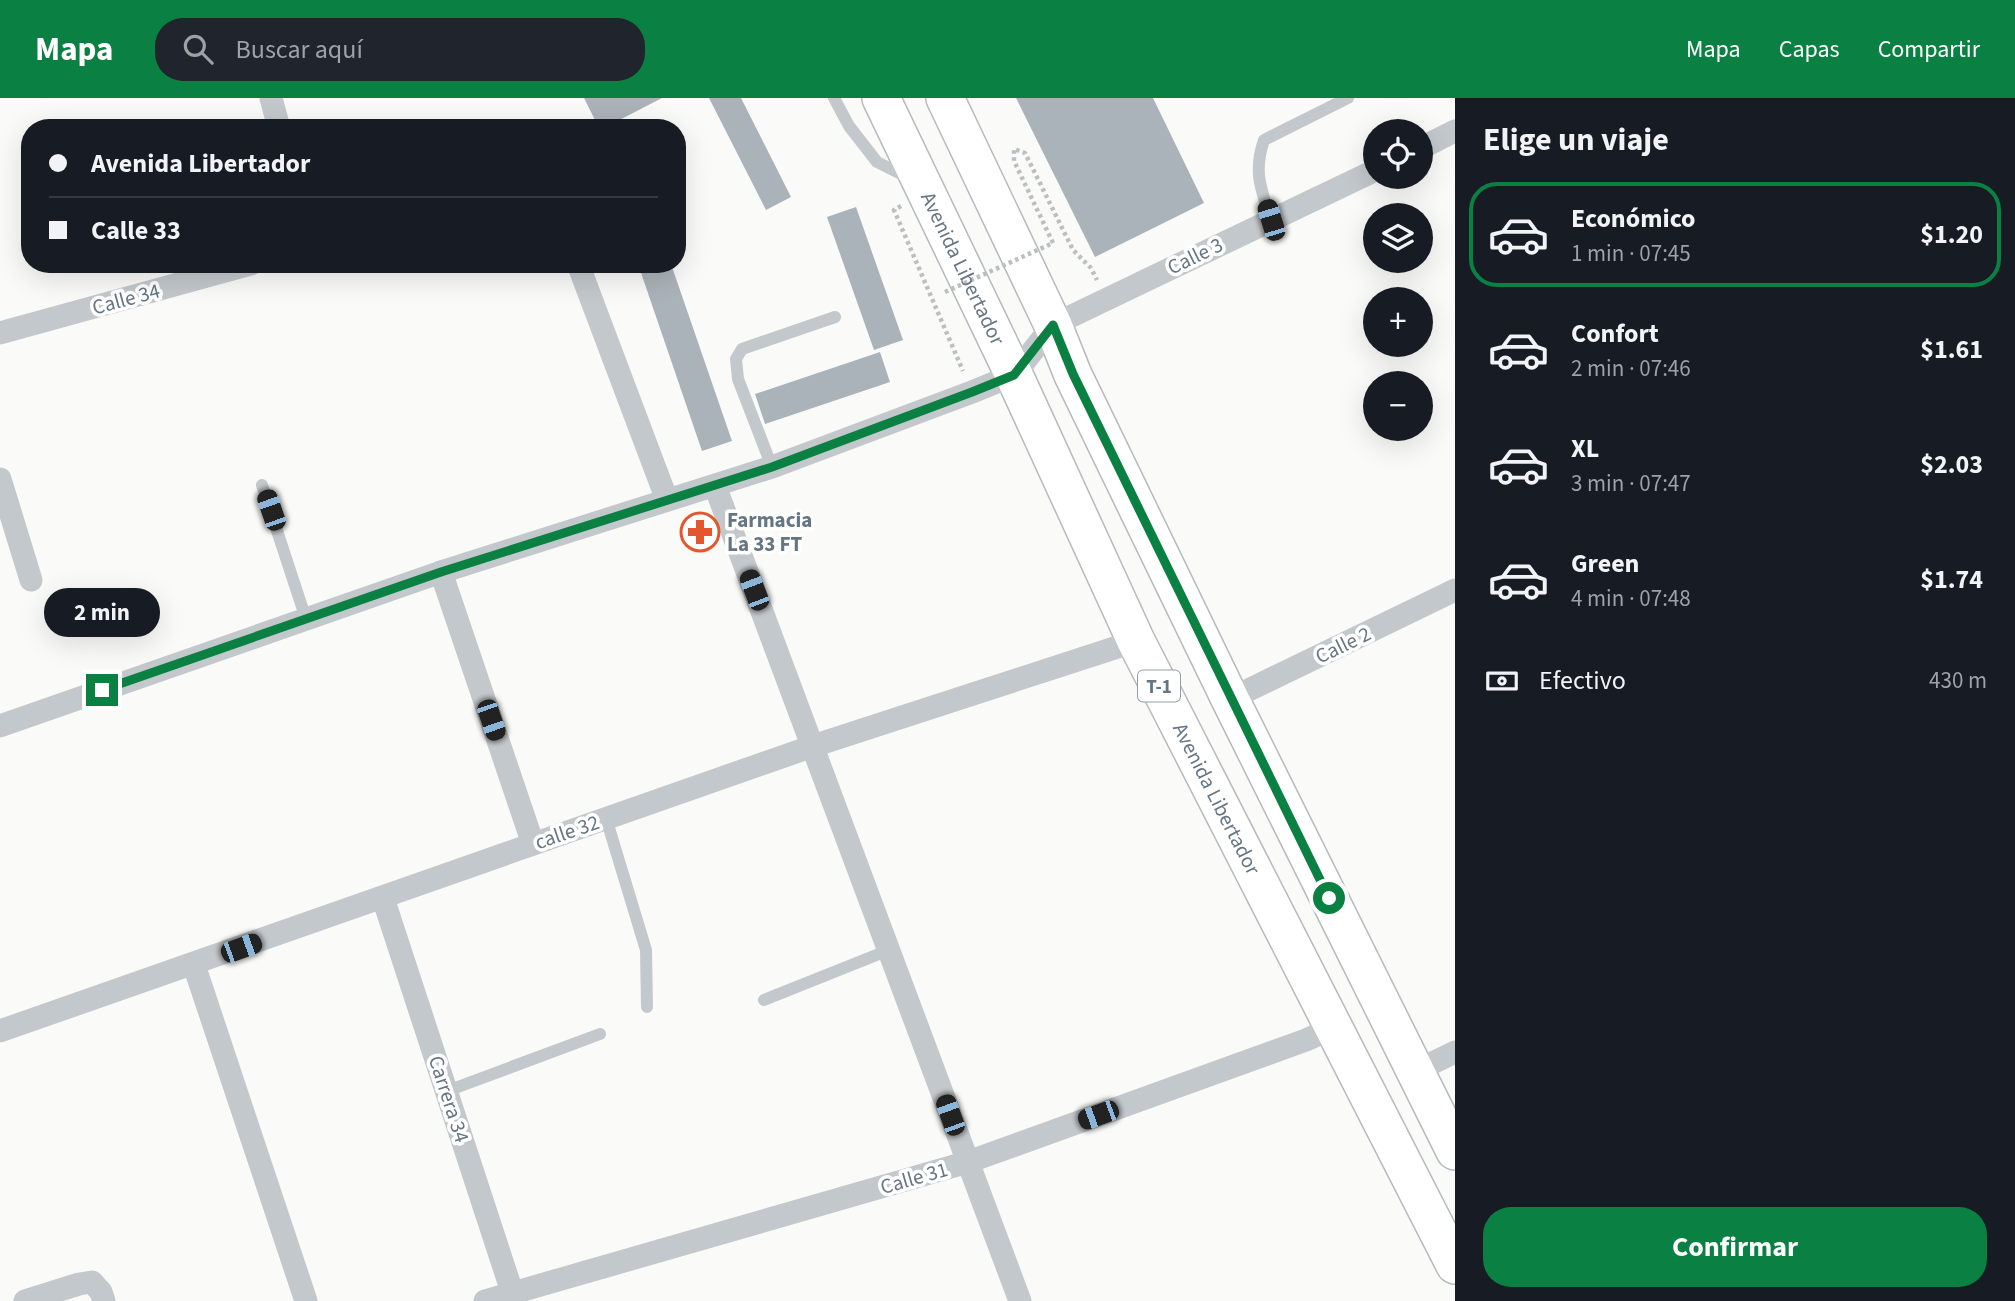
<!DOCTYPE html>
<html lang="es">
<meta charset="utf-8">
<style>
:root{--surface:#171b24;--page:#20242c;--text:#f1f3f6;--muted:#9ea1a6;--line:#363941;--accent:#0b8043}
body{margin:0;font-family:"Source Sans 3",sans-serif;background:var(--page);color:var(--text);height:100vh;display:flex;flex-direction:column;font-size:26px;white-space:nowrap}
*{box-sizing:border-box;margin:0}
p{font-size:23px;color:var(--muted)}
.icon{flex:none;width:38px;height:38px;fill:none;stroke:currentColor;stroke-width:2;stroke-linecap:round;stroke-linejoin:round}
.map{position:relative;flex:1;overflow:hidden}
.sheet{display:flex;flex-direction:column;background:var(--surface);width:560px}
.sheet>*{flex:none}
.banner{position:absolute;left:21px;top:21px;width:665px;height:154px;border-radius:28px;box-shadow:0 7px 28px #0002;display:grid;align-content:center;height:154px;padding:0 28px;background:var(--surface)}
.buttons{position:absolute;left:1363px;top:21px;display:grid;gap:14px}
.buttons a{display:grid;place-items:center;width:70px;height:70px;border-radius:50%;background:var(--surface);box-shadow:0 7px 28px #0002;font-size:35px}
.end{position:absolute;width:32px;height:32px;margin:-16px;border:9px solid #0b8043;background:#fff;box-shadow:0 0 0 4px #fff}
.from{border-radius:50%}
.bubble{position:absolute;height:49px;border-radius:24px;background:var(--surface);box-shadow:0 7px 28px #0002;font-size:23px;font-weight:700;line-height:49px;text-align:center}
.car{position:absolute;width:21px;height:42px;margin:-21px -10px;border-radius:9px;box-shadow:0 0 5px 2px #0007;background:linear-gradient(#222 24%,#8ab4d8 0 40%,#222 0 76%,#8ab4d8 0 86%,#222 0)}
.banner b{display:flex;align-items:center;gap:24px;height:66px;font-size:26px}
.banner b+b{border-top:2px solid var(--line)}
.banner i{width:18px;height:18px;background:var(--text)}
ul{padding:0;list-style:none}
li{display:flex;align-items:center;gap:21px;height:105px;margin:0 14px 10px;padding:0 14px;border:4px solid transparent;border-radius:28px}
li div{flex:1}
li b{display:block;font-size:26px}
li em{font-style:normal;font-weight:700}
li.active{border-color:var(--accent)}
li>.icon{width:63px;height:63px;stroke-width:1.5}
h2{padding:0 28px;font-size:32px;line-height:84px}
.pay{display:flex;align-items:center;gap:18px;height:77px;padding:0 28px;font-size:26px}
.pay p{margin-inline-start:auto}
.cta{display:flex;gap:14px;margin-top:auto;padding:14px 28px}
.cta a{flex:1;height:80px;border-radius:28px;background:var(--accent);color:#fff;font-size:28px;font-weight:700;line-height:80px;text-align:center}
header{display:flex;align-items:center;gap:42px;box-sizing:border-box;height:98px;padding:0 35px;background:var(--accent);color:#fff}
header strong{font-size:33px}
nav{display:flex;gap:38px;margin-inline-start:auto;font-size:24px}
.search{width:490px;height:63px;background:var(--page);display:flex;align-items:center;gap:18px;box-sizing:border-box;padding:0 24px;border-radius:28px;color:var(--muted);font-size:26px}
main{display:flex;flex:1;min-height:0}
.map>svg:first-child{display:block}
.building{fill:#aab3b9}
.lines{fill:none;stroke-linecap:round;stroke-linejoin:round}
.primary-casing{stroke:#b5babe;stroke-width:40}
.path{stroke:#bbbfc2;stroke-width:4.5;stroke-dasharray:3.5 3.5;stroke-linecap:butt}
.lane{stroke:#c3c8cc;stroke-width:12}
.street{stroke:#c3c8cc;stroke-width:23}
.primary{stroke:#fff;stroke-width:37}
.path-bridge{stroke:#bbbfc2;stroke-width:4.5;stroke-dasharray:3.5 3.5;stroke-linecap:butt}
.route{stroke:#0b8043;stroke-width:9}
.labels{text-anchor:middle;stroke-width:7;stroke-linejoin:round;paint-order:stroke}
.shield{fill:#fff;stroke:#939fa8;stroke-width:2}
.shield-label{font-size:19px;font-weight:bold;fill:#657683}
.street-label{font-size:21px;fill:#657683;stroke:#fff}
.poi-label{font-size:21px;font-weight:bold;fill:#657683;stroke:#fff;text-anchor:start}
</style>
<header>
<strong>Mapa</strong>
<div class="search"><svg class="icon" aria-label="search" viewBox="0 0 24 24"><circle cx="10" cy="10" r="6"/><path d="M15 15l6 6"/></svg>Buscar aquí</div>
<nav><a>Mapa</a><a>Capas</a><a>Compartir</a></nav>
</header>
<main>
<div class="map">
<svg width="1455" height="1203" viewBox="0 0 1455 1203">
<rect width="100%" height="100%" fill="#fafaf8"/>
<g class="building">
<path d="M584 0H662L604 30H599Z"/>
<path d="M709 0H741L791 99 766 112Z"/>
<path d="M1016 0H1153L1204 105 1095 159Z"/>
<path d="M856 109 903 242 874 252 827 119Z"/>
<path d="M638 166H671L732 343 702 353Z"/>
<path d="M880 254 890 284 765 326 755 296Z"/>
</g>
<g class="lines">
<defs>
<g id="primary">
<path id="s1" d="M881 0 1014 277 1136 543 1455 1167"/>
<path d="M945 0 1053 227 1073 277 1230 601 1455 1053"/>
</g>
</defs>
<use href="#primary" class="primary-casing"/>
<g class="path">
<path d="M901 108 894 112 963 273"/>
<path d="M1053 145 1014 63V51L1025 55 1073 152 1091 170 1097 182"/>
</g>
<g class="lane">
<path d="M834 0 849 28 877 64 911 81"/>
<path d="M1271 122C1261 91 1253 74 1264 42L1348 0"/>
<path d="M772 369 738 281 736 261 742 251 835 219"/>
<path d="M262 387 306 521"/>
<path d="M606 720 646 852 647 909"/>
<path d="M764 902 889 852"/>
<path d="M447 993 600 936"/>
</g>
<g class="street">
<path d="M271 0 279 30"/>
<path d="M1421 50 1455 33"/>
<path d="M578 166 667 402"/>
<path d="M0 235 251 166"/>
<path d="M0 381 31 482"/>
<path d="M715 388 1020 1203"/>
<path d="M441 474 533 746"/>
<path d="M1230 601 1455 492"/>
<path d="M0 628 441 474 772 369 972 294 1014 277 1053 227 1376 72"/>
<path d="M383 800 515 1203"/>
<path d="M194 867 306 1203"/>
<path d="M0 933 813 648 1136 543"/>
<path d="M1416 973 1455 954"/>
<path d="M25 1203 79 1186 92 1184 101 1194 104 1203"/>
<path d="M485 1203 968 1064 1306 942 1334 929"/>
</g>
<use href="#primary" class="primary"/>
<path class="path-bridge" d="M945 194 1053 145"/>
</g>
<g class="lines">
<path class="route" d="M102 592 441 474 772 369 972 294 1014 277 1053 227 1073 276 1329 800"/>
</g>
<defs>
<symbol id="pharmacy-ring" viewBox="-11 -11 22 22"><circle r="9.5" fill="#fff" stroke="#e4572e" stroke-width="1.5"/><path d="M-2-6h4v4h4v4h-4v4h-4v-4h-4v-4h4Z" fill="#e4572e"/></symbol>
</defs>
<g fill-rule="evenodd">
<use href="#pharmacy-ring" x="678" y="412" width="44" height="44"/>
</g>
<g class="labels">
<rect class="shield" x="1138" y="572.5" width="42" height="31" rx="5"/>
<g class="shield-label">
<text x="1159" y="595">T-1</text>
</g>
<g class="street-label">
<text transform="translate(1195 158) rotate(-26)" y="7">Calle 3</text>
<text dy="7" stroke="none"><textPath href="#s1" startOffset="189">Avenida Libertador</textPath></text>
<text transform="translate(126 201) rotate(-15)" y="7">Calle 34</text>
<text transform="translate(1343 547) rotate(-26)" y="7">Calle 2</text>
<text dy="7" stroke="none"><textPath href="#s1" startOffset="777">Avenida Libertador</textPath></text>
<text transform="translate(567 734) rotate(-19)" y="7">calle 32</text>
<text transform="translate(449 1001) rotate(72)" y="7">Carrera 34</text>
<text transform="translate(914 1080) rotate(-16)" y="7">Calle 31</text>
</g>
<g class="poi-label">
<text x="727" y="429">Farmacia<tspan x="727" dy="24">La 33 FT</tspan></text>
</g>
</g>
</svg>
<div class="buttons">
<a><svg class="icon" aria-label="locate" viewBox="0 0 24 24"><circle cx="12" cy="12" r="6"/><path d="M12 2v4M12 18v4M2 12h4M18 12h4"/></svg></a>
<a><svg class="icon" aria-label="layers" viewBox="0 0 24 24"><path d="M12 4l9 5-9 5-9-5zM3 14l9 5 9-5"/></svg></a>
<a>+</a>
<a>−</a>
</div>
<i class="end from" style="left:1329px;top:800px"></i>
<i class="end" style="left:102px;top:592px"></i>
<div class="bubble" style="left:44px;top:490px;width:116px">2 min</div>
<i class="car" style="left:1271px;top:122px;rotate:343deg"></i>
<i class="car" style="left:271px;top:412px;rotate:341deg"></i>
<i class="car" style="left:754px;top:492px;rotate:339deg"></i>
<i class="car" style="left:491px;top:622px;rotate:161deg"></i>
<i class="car" style="left:241px;top:850px;rotate:70deg"></i>
<i class="car" style="left:950px;top:1017px;rotate:340deg"></i>
<i class="car" style="left:1098px;top:1017px;rotate:250deg"></i>
<div class="banner">
<b><i class="from"></i>Avenida Libertador</b>
<b><i></i>Calle 33</b>
</div>
</div>
<section class="sheet">
<h2>Elige un viaje</h2>
<ul>
<li class="active"><svg class="icon" aria-label="car" viewBox="0 0 24 24"><path d="M5 17H2v-5l4-1 3-4h7l3 4 3 1v5h-3M9 17h6M6 11h13"/><circle cx="7" cy="17" r="2"/><circle cx="17" cy="17" r="2"/></svg><div><b>Económico</b><p>1 min · 07:45</p></div><em>$1.20</em></li>
<li><svg class="icon" aria-label="car" viewBox="0 0 24 24"><path d="M5 17H2v-5l4-1 3-4h7l3 4 3 1v5h-3M9 17h6M6 11h13"/><circle cx="7" cy="17" r="2"/><circle cx="17" cy="17" r="2"/></svg><div><b>Confort</b><p>2 min · 07:46</p></div><em>$1.61</em></li>
<li><svg class="icon" aria-label="car" viewBox="0 0 24 24"><path d="M5 17H2v-5l4-1 3-4h7l3 4 3 1v5h-3M9 17h6M6 11h13"/><circle cx="7" cy="17" r="2"/><circle cx="17" cy="17" r="2"/></svg><div><b>XL</b><p>3 min · 07:47</p></div><em>$2.03</em></li>
<li><svg class="icon" aria-label="car" viewBox="0 0 24 24"><path d="M5 17H2v-5l4-1 3-4h7l3 4 3 1v5h-3M9 17h6M6 11h13"/><circle cx="7" cy="17" r="2"/><circle cx="17" cy="17" r="2"/></svg><div><b>Green</b><p>4 min · 07:48</p></div><em>$1.74</em></li>
</ul>
<div class="pay"><svg class="icon" aria-label="cash" viewBox="0 0 24 24"><path d="M3 7h18v10H3z"/><circle cx="12" cy="12" r="2"/></svg>Efectivo<p>430 m</p></div>
<div class="cta"><a>Confirmar</a></div>
</section>
</main>
